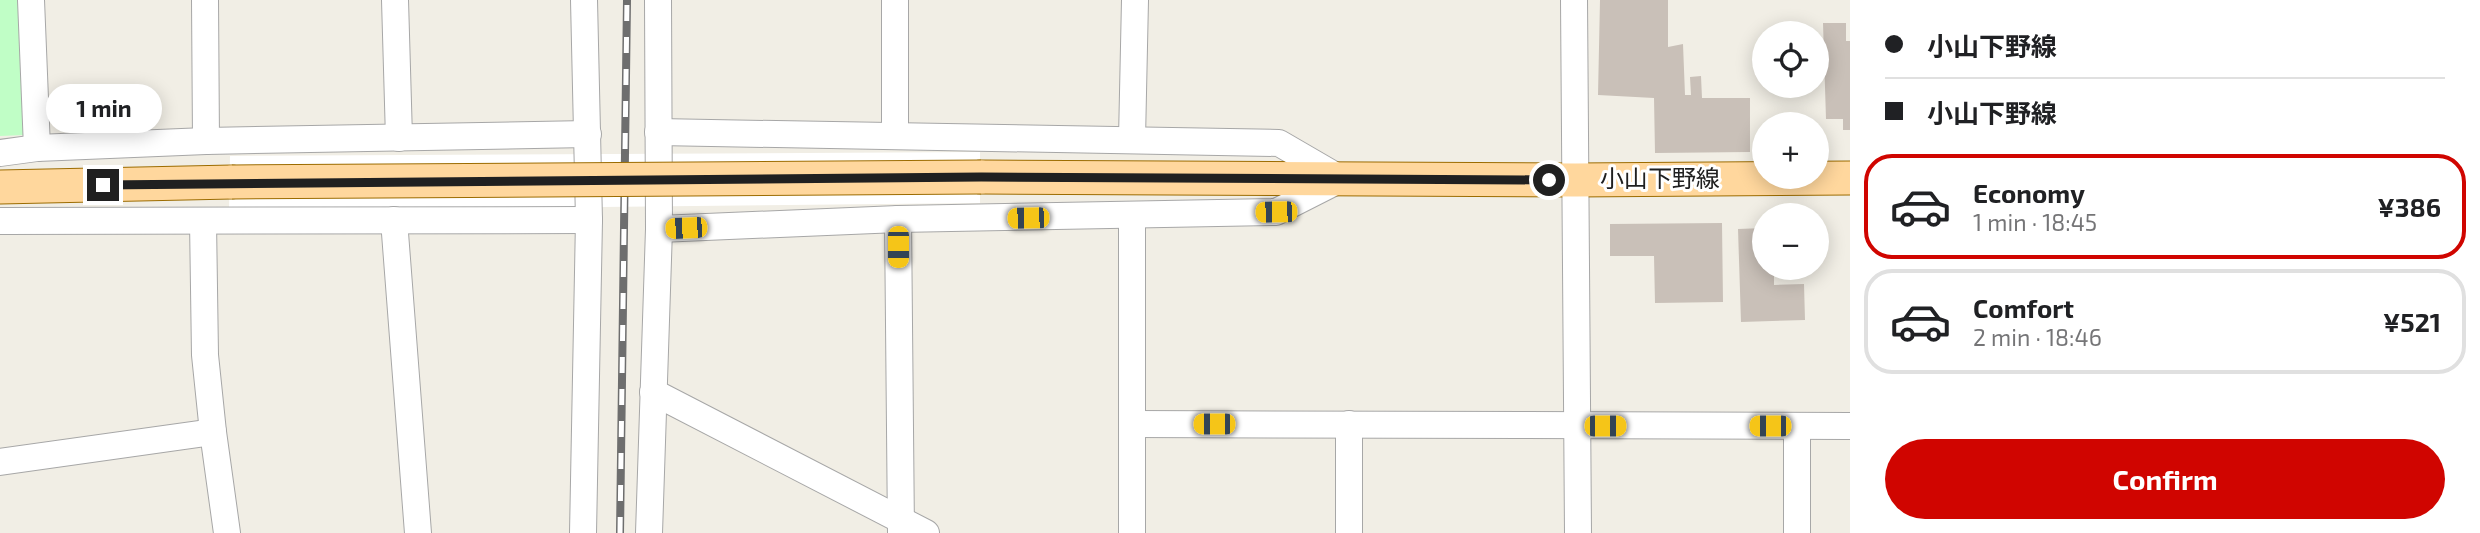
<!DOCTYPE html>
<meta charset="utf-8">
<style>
:root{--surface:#fff;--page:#f2f2f2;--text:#202124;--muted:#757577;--line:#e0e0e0;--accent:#d00500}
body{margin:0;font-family:"Exo 2","Noto Sans JP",sans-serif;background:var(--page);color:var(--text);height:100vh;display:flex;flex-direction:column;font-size:26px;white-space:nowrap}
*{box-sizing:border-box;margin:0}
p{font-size:23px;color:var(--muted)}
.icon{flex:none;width:38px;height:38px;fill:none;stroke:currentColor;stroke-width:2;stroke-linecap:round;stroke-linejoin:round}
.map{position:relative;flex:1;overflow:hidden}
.details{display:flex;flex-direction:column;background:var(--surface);width:630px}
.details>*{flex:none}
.guide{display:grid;align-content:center;height:154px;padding:0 35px;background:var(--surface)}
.fabs{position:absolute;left:1752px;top:21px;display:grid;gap:14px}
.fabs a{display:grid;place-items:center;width:77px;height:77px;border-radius:50%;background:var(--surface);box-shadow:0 4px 18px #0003;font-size:35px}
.end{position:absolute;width:32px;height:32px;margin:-16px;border:9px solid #202020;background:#fff;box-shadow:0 0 0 4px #fff}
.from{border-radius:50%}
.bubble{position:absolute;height:49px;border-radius:24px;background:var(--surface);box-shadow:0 4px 18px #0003;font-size:23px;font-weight:700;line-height:49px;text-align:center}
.car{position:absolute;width:21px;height:42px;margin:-21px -10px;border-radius:9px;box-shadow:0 0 5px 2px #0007;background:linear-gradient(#f5c518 24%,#345 0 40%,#f5c518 0 76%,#345 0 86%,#f5c518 0)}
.guide b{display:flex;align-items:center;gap:24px;height:66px;font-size:26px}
.guide b+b{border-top:2px solid var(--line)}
.guide i{width:18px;height:18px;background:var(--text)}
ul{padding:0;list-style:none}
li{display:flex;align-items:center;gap:21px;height:105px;margin:0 14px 10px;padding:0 21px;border:4px solid var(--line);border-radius:28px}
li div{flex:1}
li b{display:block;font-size:26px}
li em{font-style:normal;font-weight:700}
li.on{border-color:var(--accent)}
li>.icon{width:63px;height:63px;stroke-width:1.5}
.primary-button{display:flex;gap:14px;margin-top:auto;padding:14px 35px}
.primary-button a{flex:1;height:80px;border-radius:42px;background:var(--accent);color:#fff;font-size:28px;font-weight:700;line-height:80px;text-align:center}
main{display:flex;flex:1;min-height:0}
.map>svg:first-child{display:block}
.park{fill:#c0fec6}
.pier{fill:#fff}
.building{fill:#c9c0b8}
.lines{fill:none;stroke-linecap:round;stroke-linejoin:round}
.minor-casing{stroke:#a7a7a7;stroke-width:28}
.major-casing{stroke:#9c6c00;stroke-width:35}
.minor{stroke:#fff;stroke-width:26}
.major{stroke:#ffd79d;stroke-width:33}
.rail-casing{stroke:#6e6e6e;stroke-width:8}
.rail{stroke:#fff;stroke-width:5;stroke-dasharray:16;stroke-linecap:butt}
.major-bridge-casing{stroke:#9c6c00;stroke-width:35;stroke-linecap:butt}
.major-bridge{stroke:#ffd79d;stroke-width:33}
.route{stroke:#202020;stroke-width:9}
.labels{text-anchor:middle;stroke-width:6;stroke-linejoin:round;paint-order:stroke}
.street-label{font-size:24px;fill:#202020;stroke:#fff}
</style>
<main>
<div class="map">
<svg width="1850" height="533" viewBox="0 0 1850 533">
<rect width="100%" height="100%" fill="#f1eee5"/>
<path class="park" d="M0 0H18L24 135 0 136Z"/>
<path class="pier" d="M980 152V203L229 211 230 156Z"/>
<g class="building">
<path d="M1600 0H1668V47L1683 44 1685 95H1691L1690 77 1701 76 1702 98H1750V152L1655 153 1654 98 1598 95Z"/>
<path d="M1823 23H1846V41H1850V130H1843V119H1826Z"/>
<path d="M1722 223 1723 302 1655 303 1654 256H1610V224Z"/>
<path d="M1764 228V268H1774V285L1804 284 1805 320 1741 322 1738 229Z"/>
</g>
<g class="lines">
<defs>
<g id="minor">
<path d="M31 0 37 148"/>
<path d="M205 0 206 141"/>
<path d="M395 0 399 138"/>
<path d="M895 0V136"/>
<path d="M1574 0 1578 533"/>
<path d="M658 132 1279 143 1341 179"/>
<path d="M1132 139 1135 0"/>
<path d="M0 153 37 148 206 141 588 134"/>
<path d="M898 219 901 533"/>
<path d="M394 220 418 533"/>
<path d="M0 221 589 220"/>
<path d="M203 221 205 355 213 432 227 533"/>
<path d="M659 229 898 219 1276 212 1341 179"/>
<path d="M653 392 926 533"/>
<path d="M1133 424 1850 426"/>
<path d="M1349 424V533"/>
<path d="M1797 426V533"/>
<path d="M0 462 213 432"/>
<path d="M583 533 589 220 584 0"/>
<path d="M649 533 659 229 658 0"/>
<path d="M1132 533V216"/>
</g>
<g id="major">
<path d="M981 177 1575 180 1850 178"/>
<path d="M0 187 232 182"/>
</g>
</defs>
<use href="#minor" class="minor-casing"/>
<use href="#major" class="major-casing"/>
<use href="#minor" class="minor"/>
<use href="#major" class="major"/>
<defs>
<path id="rail" d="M620 533 627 0"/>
</defs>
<use href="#rail" class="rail-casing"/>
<use href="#rail" class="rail"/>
<defs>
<path id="major-bridge" d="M232 182 981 177"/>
</defs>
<use href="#major-bridge" class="major-bridge-casing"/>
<use href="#major-bridge" class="major-bridge"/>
</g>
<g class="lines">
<path class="route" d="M103 185 981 177 1549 180"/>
</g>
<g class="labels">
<g class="street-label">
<text x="1660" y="187">小山下野線</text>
</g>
</g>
</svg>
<div class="fabs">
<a><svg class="icon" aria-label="locate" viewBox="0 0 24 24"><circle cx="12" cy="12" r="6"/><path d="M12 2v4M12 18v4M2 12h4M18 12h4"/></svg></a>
<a>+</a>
<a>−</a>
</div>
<i class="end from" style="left:1549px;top:180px"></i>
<i class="end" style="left:103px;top:185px"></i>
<div class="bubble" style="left:46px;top:84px;width:116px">1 min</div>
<i class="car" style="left:1276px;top:212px;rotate:269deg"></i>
<i class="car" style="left:1028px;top:218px;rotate:269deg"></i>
<i class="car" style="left:686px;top:228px;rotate:268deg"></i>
<i class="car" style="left:898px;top:247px;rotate:180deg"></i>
<i class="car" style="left:1214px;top:424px;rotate:270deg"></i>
<i class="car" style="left:1605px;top:426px;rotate:90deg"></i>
<i class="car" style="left:1770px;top:426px;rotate:270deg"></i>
</div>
<section class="details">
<div class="guide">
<b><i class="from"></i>小山下野線</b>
<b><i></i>小山下野線</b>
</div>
<ul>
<li class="on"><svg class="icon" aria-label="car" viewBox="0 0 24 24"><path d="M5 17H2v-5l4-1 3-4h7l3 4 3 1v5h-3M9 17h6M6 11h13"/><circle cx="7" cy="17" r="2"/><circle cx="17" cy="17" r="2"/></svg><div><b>Economy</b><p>1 min · 18:45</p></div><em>¥386</em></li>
<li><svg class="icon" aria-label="car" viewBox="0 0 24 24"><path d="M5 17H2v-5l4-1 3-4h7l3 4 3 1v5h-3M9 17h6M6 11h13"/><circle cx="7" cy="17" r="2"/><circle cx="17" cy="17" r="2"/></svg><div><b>Comfort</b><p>2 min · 18:46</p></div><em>¥521</em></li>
</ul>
<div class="primary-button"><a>Confirm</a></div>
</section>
</main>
